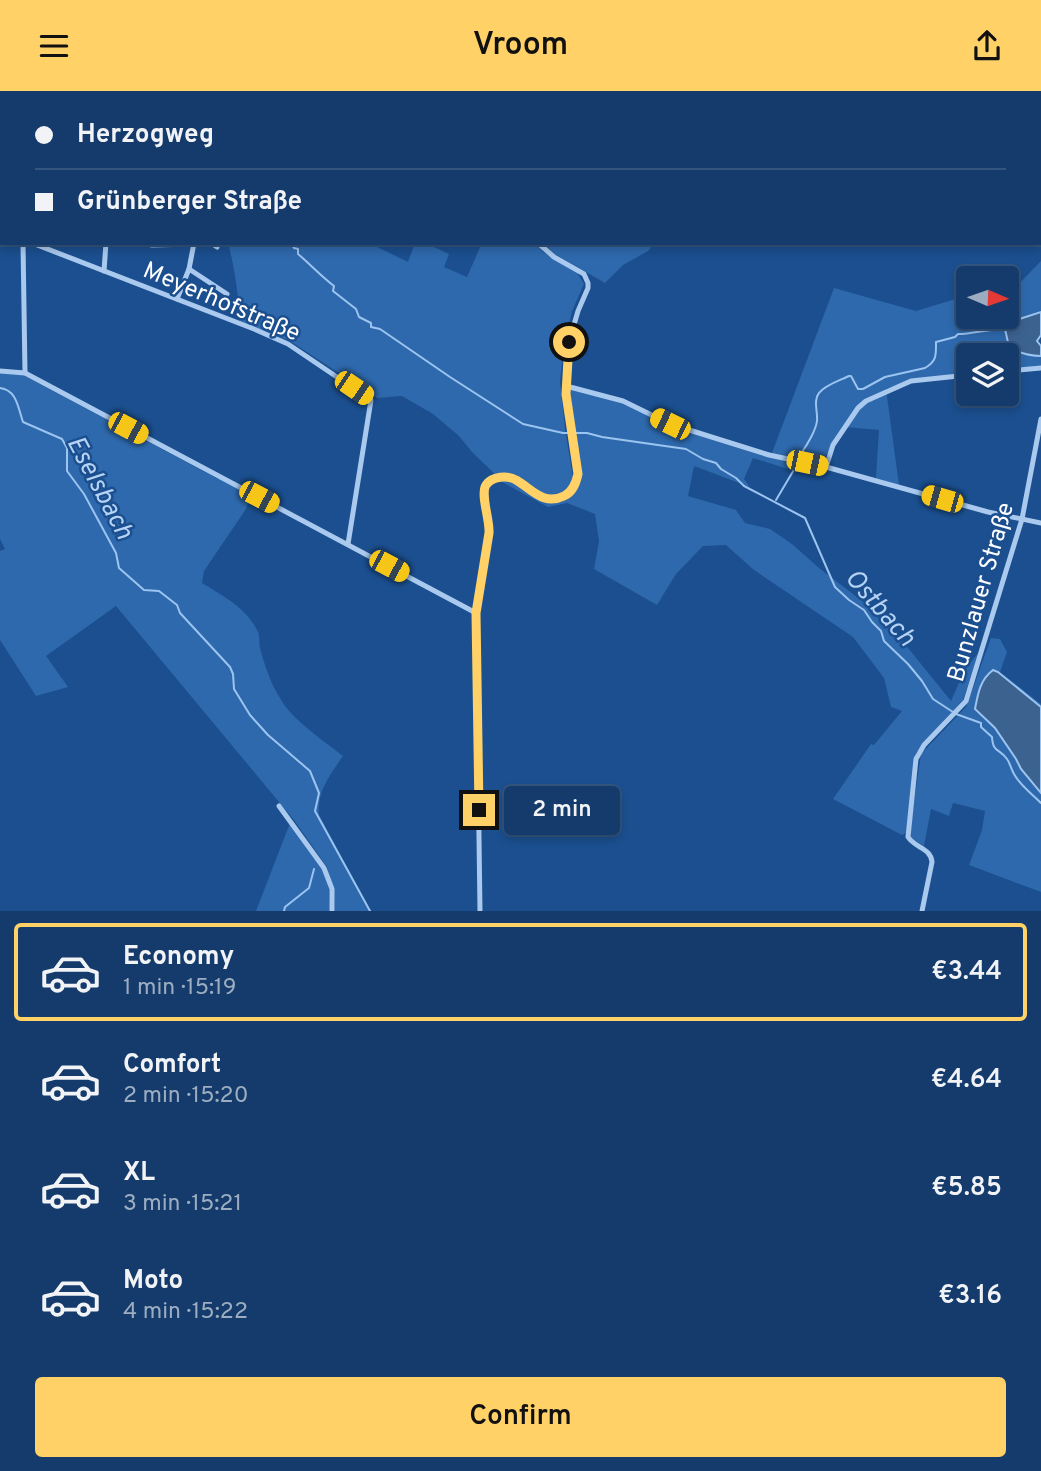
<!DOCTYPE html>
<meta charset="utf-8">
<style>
:root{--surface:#143b6b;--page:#1d4271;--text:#f1f3f6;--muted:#9dadc1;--line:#33557e;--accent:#ffd166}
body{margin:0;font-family:Overpass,sans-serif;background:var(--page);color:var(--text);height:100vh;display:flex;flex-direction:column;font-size:26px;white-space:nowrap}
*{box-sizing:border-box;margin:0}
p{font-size:23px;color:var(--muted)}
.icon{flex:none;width:38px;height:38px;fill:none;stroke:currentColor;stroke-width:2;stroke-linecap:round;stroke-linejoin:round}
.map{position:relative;height:820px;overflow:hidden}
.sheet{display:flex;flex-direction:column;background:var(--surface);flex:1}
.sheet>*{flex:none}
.hud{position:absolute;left:0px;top:0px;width:1041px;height:154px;box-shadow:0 4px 10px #0003,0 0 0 2px var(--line);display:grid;align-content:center;height:154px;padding:0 35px;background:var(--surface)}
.needle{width:46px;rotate:92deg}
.buttons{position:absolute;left:956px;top:175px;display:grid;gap:14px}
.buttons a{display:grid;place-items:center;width:63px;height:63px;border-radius:7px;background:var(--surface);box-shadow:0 4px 10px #0003,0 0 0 2px var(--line);font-size:35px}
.end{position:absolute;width:32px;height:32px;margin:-16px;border:9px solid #ffd166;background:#111;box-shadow:0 0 0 4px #111}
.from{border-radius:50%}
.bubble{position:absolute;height:49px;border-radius:7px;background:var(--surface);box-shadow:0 4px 10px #0003,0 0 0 2px var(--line);font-size:23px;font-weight:600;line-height:49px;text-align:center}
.car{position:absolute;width:21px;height:42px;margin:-21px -10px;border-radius:9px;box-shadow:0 0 5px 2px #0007;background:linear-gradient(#f5c518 24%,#345 0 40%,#f5c518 0 76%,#345 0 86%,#f5c518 0)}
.hud b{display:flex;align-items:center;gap:24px;height:66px;font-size:26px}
.hud b+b{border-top:2px solid var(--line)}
.hud i{width:18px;height:18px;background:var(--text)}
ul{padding:12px 0 0;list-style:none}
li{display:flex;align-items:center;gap:21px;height:98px;margin:0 14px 10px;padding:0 21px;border:4px solid transparent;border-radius:7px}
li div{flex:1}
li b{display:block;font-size:26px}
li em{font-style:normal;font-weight:600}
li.selected{border-color:var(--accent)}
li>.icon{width:63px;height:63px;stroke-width:1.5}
.primary-button{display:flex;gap:14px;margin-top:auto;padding:14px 35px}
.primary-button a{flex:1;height:80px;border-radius:7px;background:var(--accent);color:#111;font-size:28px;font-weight:600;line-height:80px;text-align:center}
header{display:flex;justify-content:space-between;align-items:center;height:91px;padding:0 35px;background:var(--accent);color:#111;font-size:32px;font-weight:600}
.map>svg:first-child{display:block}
.green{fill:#2e69ad}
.water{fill:#3c6290;stroke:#9cc4f0;stroke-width:2}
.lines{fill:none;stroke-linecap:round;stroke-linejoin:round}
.stream{stroke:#9cc4f0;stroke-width:2}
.minor{stroke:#a9c9ee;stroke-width:5}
.route{stroke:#ffd166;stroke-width:9}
.labels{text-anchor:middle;stroke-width:5;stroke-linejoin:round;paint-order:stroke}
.street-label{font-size:24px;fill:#fff;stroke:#1b4f8f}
.water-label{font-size:26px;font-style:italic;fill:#b5d3f5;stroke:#1b4f8f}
</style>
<header><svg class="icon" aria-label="menu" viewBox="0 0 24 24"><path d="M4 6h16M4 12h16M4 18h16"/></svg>Vroom<svg class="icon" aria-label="share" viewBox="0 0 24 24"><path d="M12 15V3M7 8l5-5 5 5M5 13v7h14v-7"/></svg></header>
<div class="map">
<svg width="1041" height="820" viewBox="0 0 1041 820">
<rect width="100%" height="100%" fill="#1b4f8f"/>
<g class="green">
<path d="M0 0H233L235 2H2V58H0Z"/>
<path d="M228 152H369L408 171 415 152H425L449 163 444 176 467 186 482 152H534L543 161 577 182 584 193 572 220 564 254 560 290 565 338 573 386 580 387V376L573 337 569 300 574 294 629 310 671 332 754 358 772 362 834 197 916 220 962 206 968 207V226H1006V206L1041 170V221L1007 232 1005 238 1006 249C1019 261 1023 265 1041 265V275L1006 278V264H968V282L914 288 886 298 899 394 876 387 879 339 845 336 819 375 802 373 797 381 753 367 744 388 750 396 694 375 688 405 736 419 745 432 770 438 792 453 819 477 883 526 951 610 965 578 980 560 963 609 922 653 916 662 906 742 902 744 833 708 871 653 874 654 902 620 891 616 884 587 853 546 754 479 726 454 703 455 676 483 657 514 594 478 599 450 595 423 567 412 548 416 504 392 472 361 459 345 433 323 402 305 377 307 290 250 240 230C238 203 235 178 228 152Z"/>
<path d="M543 152H655L648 160 623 174 605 192 555 163Z"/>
<path d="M0 282 23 284 218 388 220 385 252 401 246 418 204 480 202 492C223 505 247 517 258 541 260 546 259 552 260 557 265 575 270 591 280 607 292 629 323 649 343 665 330 684 317 700 319 724L371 820H335L333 798 327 776 294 729 116 515 46 565 68 596 36 605 0 549V460L5 458 0 448Z"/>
<path d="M991 547 1000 548 1007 561 1000 581 1041 613V616L998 581 993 579C980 589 978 602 975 618L995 637 1016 668 1021 678 1041 702V801L969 774 982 739 985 720 953 712 949 725 931 718 924 755 911 747 910 739 921 663 966 616Z"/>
<path d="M290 732 323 778 329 798 330 820H256Z"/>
</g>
<g class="water">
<path d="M1041 221V244L1037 250 1041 255V265C1029 265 1019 262 1009 256L1005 238 1007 232Z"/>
<path d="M993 579 998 581 1041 616V702L1021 678 1016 668 995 637 975 618C978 602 980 589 993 579Z"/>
</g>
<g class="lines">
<g class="stream">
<path d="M188 0 190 2"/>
<path d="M291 152 294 157 298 158V163C311 174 321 185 334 195L333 200 356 218 359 226 371 232V236L380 238 450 286 523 333 563 342H587L602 346 686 358 703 368 716 372 721 378 736 387 744 395 805 427 835 496 849 509 864 519 872 531 881 540 884 550 908 573 922 590 933 608 956 623 981 632V636L992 646C993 662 999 657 1007 668 1010 672 1011 678 1014 683 1020 694 1032 703 1041 712"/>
<path d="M0 297C17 299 18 317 23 331L62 348 67 357V380L84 403 116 462 119 477 144 499 159 500 177 514 180 522 230 576 233 583 234 598 250 624 268 644 310 680 319 702 315 720 370 820"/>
<path d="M802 361C807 354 816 339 817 330 818 322 813 309 819 302 825 294 841 289 849 285H851L858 298H863L885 286 925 277C937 270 936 264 936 251L955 246 958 243C974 243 991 237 1007 238"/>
<path d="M776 409 795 377"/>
<path d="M284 820 285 816 309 797 314 778"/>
</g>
<g class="minor">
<path d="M462 2V0"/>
<path d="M0 54H2"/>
<path d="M0 80H2"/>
<path d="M0 145 2 142"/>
<path d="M23 152 25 282"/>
<path d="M32 152 254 238 288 253 371 309 348 453"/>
<path d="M142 152 152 154 194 153"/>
<path d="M211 152 217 156"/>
<path d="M538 152 554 166 584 183 588 192V197L578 220 569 251 566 295 623 310 670 333 769 364 826 376 988 421 1041 432"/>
<path d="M189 178 227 203"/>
<path d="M104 180 106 152"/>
<path d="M177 208 189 178 194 152"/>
<path d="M0 280 25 282 476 522"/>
<path d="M1006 280 1041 277"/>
<path d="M826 376 833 354 858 317 866 310 911 290 968 284"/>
<path d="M279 715 324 777 332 798V820"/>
<path d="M480 820 476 522 489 442C490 429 480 403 486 394 492 385 508 384 516 389 532 398 543 415 564 405 573 401 576 392 577 383L566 295"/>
<path d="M922 820 932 771C931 757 915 757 908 746L916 668 924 654 966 610 1022 428 1041 328"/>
</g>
</g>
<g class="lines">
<path class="route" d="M479 719 476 522 489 442C490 429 480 403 486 394 492 385 508 384 516 389 532 398 543 415 564 405 573 401 576 392 578 383L566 303 569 251"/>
</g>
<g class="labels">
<g class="street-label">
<text transform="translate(222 210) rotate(23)" y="8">Meyerhofstraße</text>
<text transform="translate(980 501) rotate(-74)" y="8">Bunzlauer Straße</text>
</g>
<g class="water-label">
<text transform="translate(101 396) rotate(62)" y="9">Eselsbach</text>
<text transform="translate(881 516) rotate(49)" y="9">Ostbach</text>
</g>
</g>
</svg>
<div class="buttons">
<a><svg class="needle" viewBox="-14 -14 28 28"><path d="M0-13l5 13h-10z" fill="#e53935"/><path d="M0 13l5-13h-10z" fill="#9dadc1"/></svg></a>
<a><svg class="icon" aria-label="layers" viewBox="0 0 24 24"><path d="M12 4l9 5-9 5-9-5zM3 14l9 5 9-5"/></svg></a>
</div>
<i class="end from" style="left:569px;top:251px"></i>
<i class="end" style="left:479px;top:719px"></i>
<div class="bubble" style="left:504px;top:695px;width:116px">2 min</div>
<i class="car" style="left:354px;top:297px;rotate:124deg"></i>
<i class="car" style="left:670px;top:333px;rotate:296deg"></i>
<i class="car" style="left:128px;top:337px;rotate:118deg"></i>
<i class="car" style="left:807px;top:372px;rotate:102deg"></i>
<i class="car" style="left:259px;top:406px;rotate:118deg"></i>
<i class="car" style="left:942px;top:408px;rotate:286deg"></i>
<i class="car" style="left:389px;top:475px;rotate:118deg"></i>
<div class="hud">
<b><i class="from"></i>Herzogweg</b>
<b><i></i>Grünberger Straße</b>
</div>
</div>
<section class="sheet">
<ul>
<li class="selected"><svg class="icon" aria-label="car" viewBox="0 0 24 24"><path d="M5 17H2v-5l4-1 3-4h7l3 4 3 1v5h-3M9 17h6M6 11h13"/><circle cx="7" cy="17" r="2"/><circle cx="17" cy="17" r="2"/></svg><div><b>Economy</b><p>1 min · 15:19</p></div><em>€3.44</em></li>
<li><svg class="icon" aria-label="car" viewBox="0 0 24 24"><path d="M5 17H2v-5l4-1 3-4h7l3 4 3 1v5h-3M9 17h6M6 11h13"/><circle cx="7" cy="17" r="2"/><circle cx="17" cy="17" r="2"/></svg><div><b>Comfort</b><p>2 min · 15:20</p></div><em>€4.64</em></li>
<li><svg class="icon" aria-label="car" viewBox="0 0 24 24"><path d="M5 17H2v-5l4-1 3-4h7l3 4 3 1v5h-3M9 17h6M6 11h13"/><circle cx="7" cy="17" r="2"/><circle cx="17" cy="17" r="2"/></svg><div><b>XL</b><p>3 min · 15:21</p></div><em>€5.85</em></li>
<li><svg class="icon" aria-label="car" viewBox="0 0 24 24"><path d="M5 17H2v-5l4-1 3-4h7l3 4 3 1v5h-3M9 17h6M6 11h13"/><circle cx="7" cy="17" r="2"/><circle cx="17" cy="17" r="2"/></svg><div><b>Moto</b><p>4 min · 15:22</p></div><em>€3.16</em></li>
</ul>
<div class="primary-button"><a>Confirm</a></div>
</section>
